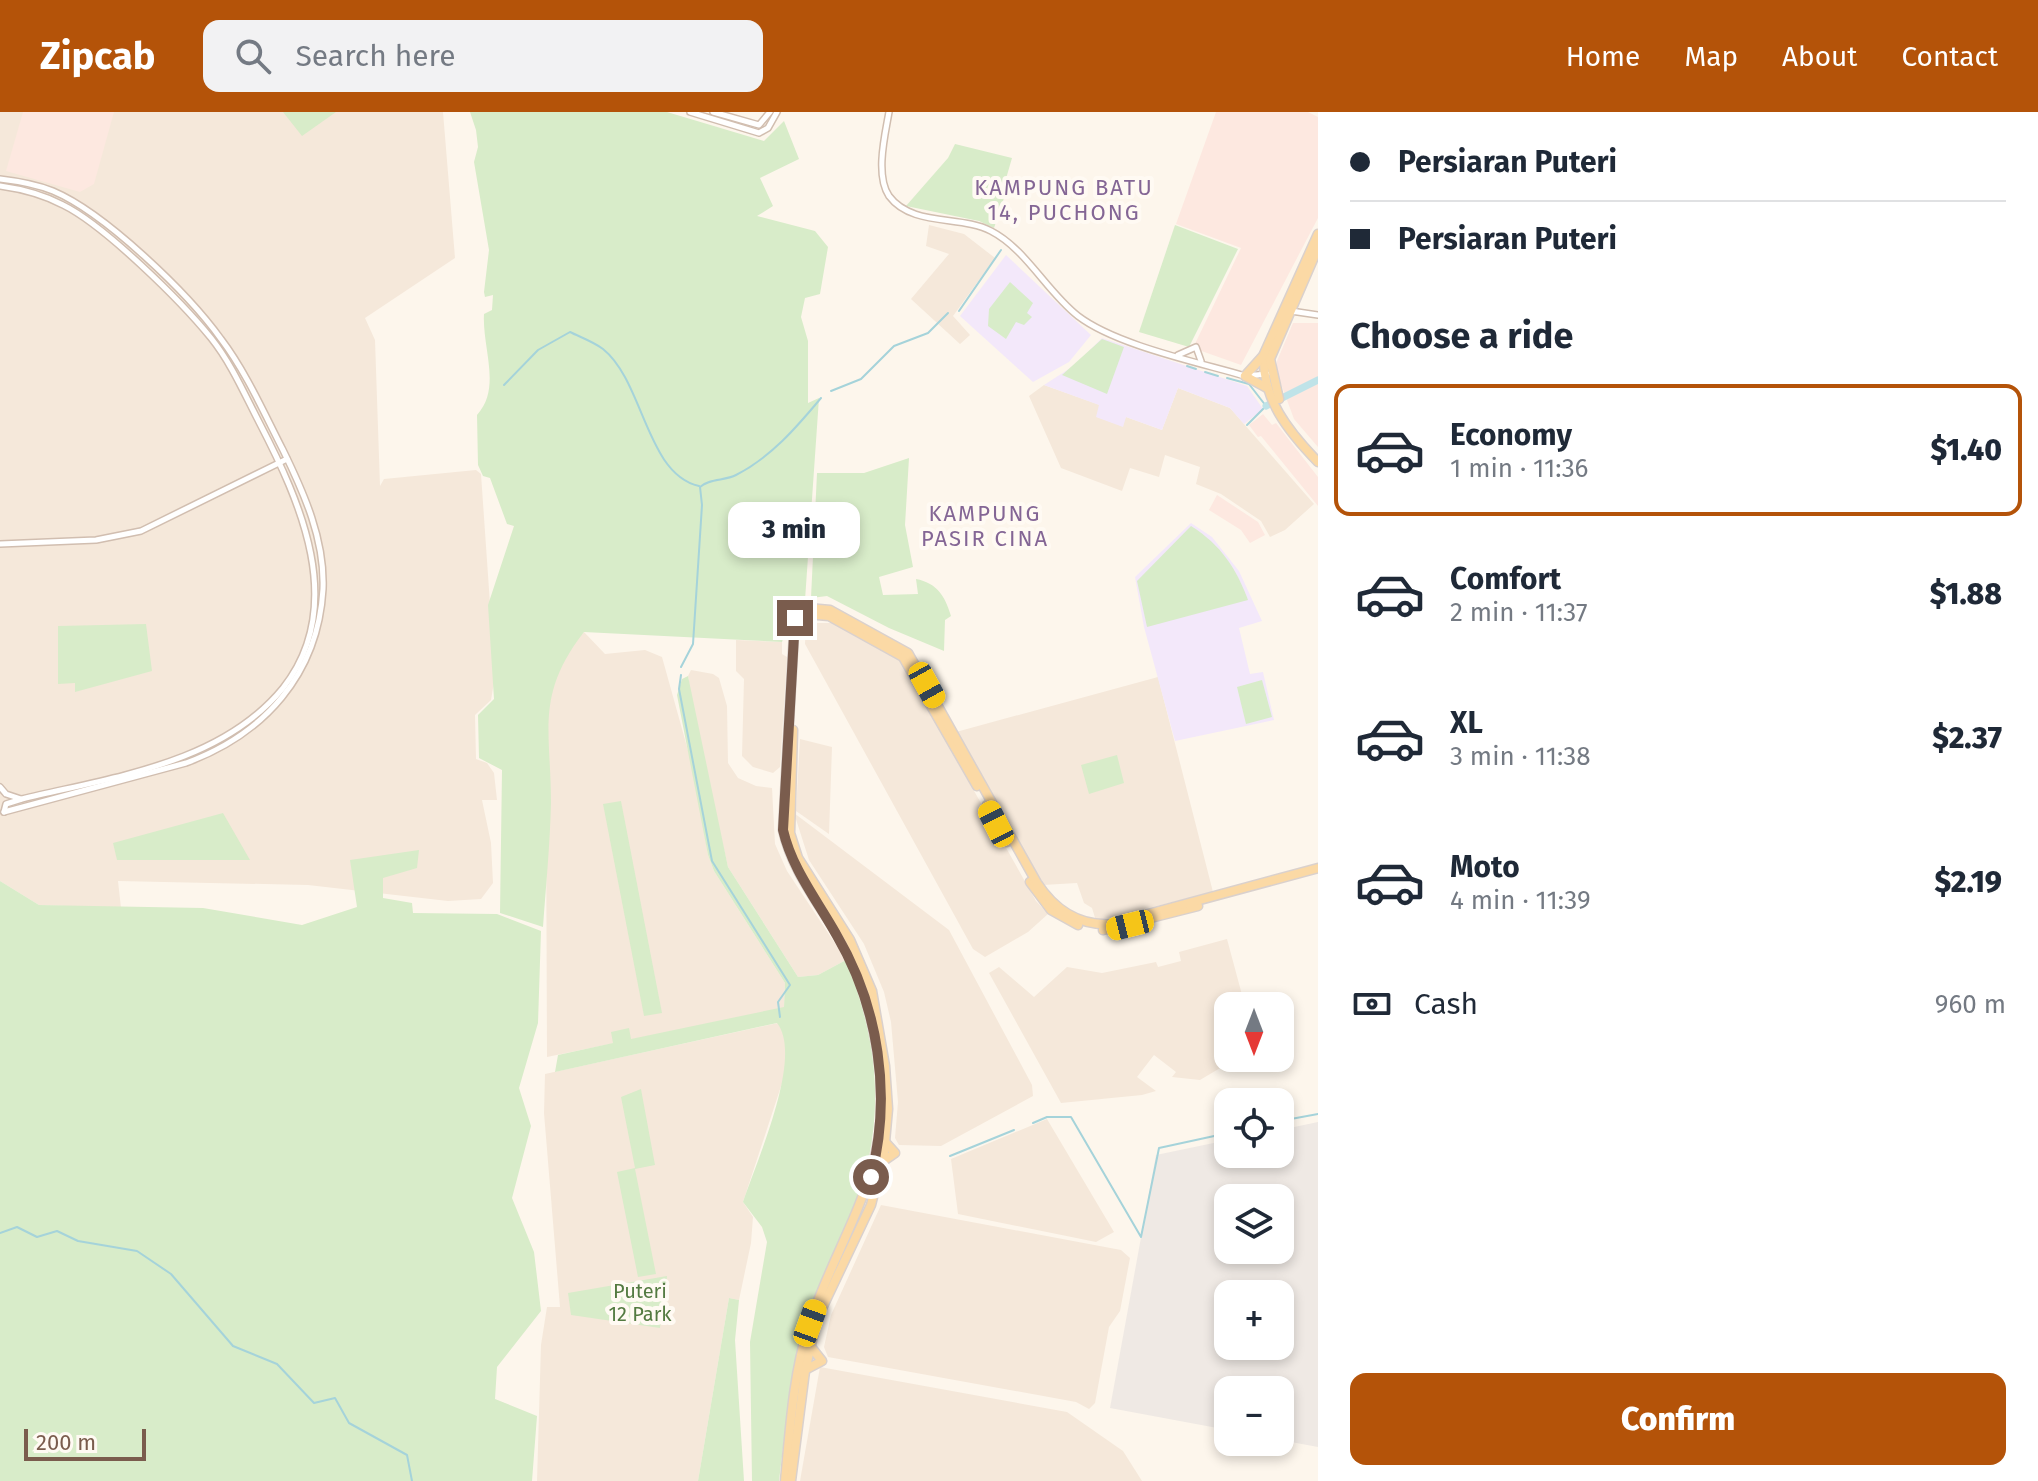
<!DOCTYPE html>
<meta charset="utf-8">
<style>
:root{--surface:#fff;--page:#f2f2f3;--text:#1f2937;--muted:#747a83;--line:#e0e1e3;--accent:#b45309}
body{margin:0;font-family:"Fira Sans",sans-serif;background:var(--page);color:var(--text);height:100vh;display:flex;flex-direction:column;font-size:30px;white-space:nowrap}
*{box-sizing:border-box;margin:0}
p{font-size:26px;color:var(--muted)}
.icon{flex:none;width:44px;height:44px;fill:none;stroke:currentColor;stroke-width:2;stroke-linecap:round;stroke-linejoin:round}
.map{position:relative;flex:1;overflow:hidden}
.panel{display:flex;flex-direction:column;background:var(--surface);width:720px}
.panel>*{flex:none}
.hud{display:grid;align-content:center;height:176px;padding:0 32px;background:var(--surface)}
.needle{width:52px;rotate:180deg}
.fabs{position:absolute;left:1214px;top:880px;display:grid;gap:16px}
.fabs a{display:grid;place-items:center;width:80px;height:80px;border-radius:16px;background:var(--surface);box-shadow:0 4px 12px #0003;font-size:40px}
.scale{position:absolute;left:24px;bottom:20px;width:122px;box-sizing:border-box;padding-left:8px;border:4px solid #7a5c4d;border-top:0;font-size:22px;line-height:28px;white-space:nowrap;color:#7a5c4d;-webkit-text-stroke:6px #fffaf3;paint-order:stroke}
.end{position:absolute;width:36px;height:36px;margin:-18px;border:10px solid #7a5c4d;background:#fff;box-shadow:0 0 0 4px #fff}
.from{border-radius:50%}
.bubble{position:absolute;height:56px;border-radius:16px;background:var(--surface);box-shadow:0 4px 12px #0003;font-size:26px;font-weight:800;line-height:56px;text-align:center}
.car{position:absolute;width:24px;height:48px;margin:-24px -12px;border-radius:10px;box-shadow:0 0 6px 2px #0007;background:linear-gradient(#f5c518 24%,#345 0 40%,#f5c518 0 76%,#345 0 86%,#f5c518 0)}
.hud b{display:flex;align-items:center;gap:28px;height:76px;font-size:30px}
.hud b+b{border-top:2px solid var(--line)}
.hud i{width:20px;height:20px;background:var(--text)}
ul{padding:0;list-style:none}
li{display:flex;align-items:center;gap:24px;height:132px;margin:0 16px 12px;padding:0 16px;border:4px solid transparent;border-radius:16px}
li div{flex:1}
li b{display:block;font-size:30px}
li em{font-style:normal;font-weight:800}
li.active{border-color:var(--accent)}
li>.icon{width:72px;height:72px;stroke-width:1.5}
h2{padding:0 32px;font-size:36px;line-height:96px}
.pay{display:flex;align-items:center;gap:20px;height:88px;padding:0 32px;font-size:30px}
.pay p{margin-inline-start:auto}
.cta{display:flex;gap:16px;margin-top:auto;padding:16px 32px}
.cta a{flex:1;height:92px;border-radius:16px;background:var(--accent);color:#fff;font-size:32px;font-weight:800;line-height:92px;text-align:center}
header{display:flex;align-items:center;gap:48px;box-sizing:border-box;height:112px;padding:0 40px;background:var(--accent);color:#fff}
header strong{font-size:38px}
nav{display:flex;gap:44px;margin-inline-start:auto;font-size:28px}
.search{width:560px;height:72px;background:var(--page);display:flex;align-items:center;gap:20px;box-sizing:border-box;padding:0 28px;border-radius:16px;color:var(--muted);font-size:30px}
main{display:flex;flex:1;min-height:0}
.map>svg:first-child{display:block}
.residential{fill:#f5e8da}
.commercial{fill:#fde8e0}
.industrial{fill:#efe9e4;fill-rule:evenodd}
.education{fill:#f3e8fa}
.green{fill:#d8ecc9}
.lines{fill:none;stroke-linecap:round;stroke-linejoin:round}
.stream{stroke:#a5d3da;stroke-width:2}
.river{stroke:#bfe3e8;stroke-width:7}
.minor-casing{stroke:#d1beb0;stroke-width:8}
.major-casing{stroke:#dad1cd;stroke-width:11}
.minor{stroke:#fff;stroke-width:5}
.major{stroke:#fbd9a5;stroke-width:8}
.route{stroke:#7a5c4d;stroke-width:10}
.labels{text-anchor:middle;stroke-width:8;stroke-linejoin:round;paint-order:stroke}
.park-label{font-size:20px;fill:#537a41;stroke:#fffaf3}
.neighbourhood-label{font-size:22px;letter-spacing:2px;fill:#846695;stroke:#fffaf3}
</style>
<header>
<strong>Zipcab</strong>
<div class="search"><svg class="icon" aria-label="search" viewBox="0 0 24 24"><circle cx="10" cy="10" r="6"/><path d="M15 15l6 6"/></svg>Search here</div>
<nav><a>Home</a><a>Map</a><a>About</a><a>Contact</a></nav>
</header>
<main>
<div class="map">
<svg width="1318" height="1369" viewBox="0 0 1318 1369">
<rect width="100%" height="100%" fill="#fdf6ec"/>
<g class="residential">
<path d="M0 0H443L455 146 365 206 375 228 380 374 384 367 476 358 481 362 495 564 491 588 475 603 476 647 487 651 494 661 497 688H482L491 731 493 771 481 787 448 789 308 773 118 769 121 796 39 793 0 769Z"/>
<path d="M929 113 964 122 995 146 953 204 970 223 960 232 911 187 949 142 926 134Z"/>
<path d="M1044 273 1100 293 1097 305 1122 314 1126 305 1162 318 1178 276 1230 296 1314 392 1285 418 1270 425 1261 409 1221 382 1196 372 1200 355 1165 343 1159 365 1130 356 1122 379 1061 356 1029 284Z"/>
<path d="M806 511H834L893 541 901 549 1036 789 1048 802 1028 820 985 845 973 837 805 532Z"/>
<path d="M584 520 605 542 645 538 662 545 694 660 708 743 714 759 785 871 784 896 547 945 546 685 540 606 550 557Z"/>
<path d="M736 528 782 530V542L787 545 780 655 773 661 753 655 742 644 744 567 736 559Z"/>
<path d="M691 558 713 562 719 566 727 594 728 651 738 666 756 674 772 676 775 732 787 759 846 848 818 863 798 865 728 755 696 615 688 564Z"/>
<path d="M1158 565 1213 780 1096 809 1092 796 1084 791 1077 771 1043 773 956 620Z"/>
<path d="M800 627 832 635 829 722 796 699Z"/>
<path d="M794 701 949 818 1032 973 1033 984 941 1034 899 1033 895 1026 898 990 891 910 884 880 864 832 809 748Z"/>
<path d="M1227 827 1245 894H1228V946H1237L1200 968 1172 965 1176 960 1154 943 1137 965 1156 979 1142 983 1061 991 989 861 999 855 1034 885 1067 855 1102 861 1156 850 1158 855 1181 849 1179 840Z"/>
<path d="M778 911 784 920 787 956 743 1090 753 1105 751 1131 739 1188 729 1186 698 1369H537L541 1233 547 1195H560L544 1001 545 962Z"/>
<path d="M1047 1007 1114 1120 1096 1130 958 1102 951 1047Z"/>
<path d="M881 1093 1121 1138 1130 1146 1120 1199 1109 1215 1095 1291 1089 1297 1076 1290 828 1245 824 1235 831 1203Z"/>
<path d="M820 1255 1067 1300 1123 1339 1142 1369H800Z"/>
</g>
<g class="commercial">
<path d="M23 0H114L94 72 80 80 6 59Z"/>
<path d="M1216 0H1308L1318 5V106L1241 253 1193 236 1241 136 1176 112Z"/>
<path d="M1293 211H1318V335L1294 307 1277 261V249Z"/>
<path d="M1263 302 1272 313 1276 311 1318 365V394L1261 324 1258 325 1249 313Z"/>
<path d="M1217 383 1258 410 1265 423 1250 431 1241 418 1209 398Z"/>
</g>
<path class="industrial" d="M1318 1010V1335L1280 1328V1278H1228V1318L1110 1296 1156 1043 1228 1028V1042H1280V1018ZM1228 1086H1280V1138H1228ZM1228 1182H1280V1234H1228Z"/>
<g class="education">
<path d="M1006 143 1091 223 1069 250 1033 270 960 204Z"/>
<path d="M1102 226 1247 274 1263 297 1244 312 1230 296 1178 276 1162 318 1126 305 1123 315 1096 305 1099 293 1044 273 1075 253Z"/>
<path d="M1191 411 1212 425 1239 459 1262 509 1239 516 1250 562 1263 560 1274 608 1175 629 1144 515 1135 465Z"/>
</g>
<g class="green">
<path d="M283 0H336L302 24Z"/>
<path d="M470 0H667L764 29 784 9 799 47 760 66 773 94 757 104 815 119 828 135 820 182 805 186 801 205 808 229V291L819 286 805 488 791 503 782 530 584 520C535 583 551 619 551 691 550 732 546 774 543 815L500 801 502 658 479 646 478 603 494 587 488 493 514 414 507 412 490 366 483 364 478 353 477 303C502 276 482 236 484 202L492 198 493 183 485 185 484 180 489 138 474 50 478 35 476 18Z"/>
<path d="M955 32 1012 46 1003 77 1006 80 994 116 979 109 906 94 948 46Z"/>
<path d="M1175 113 1238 137 1189 235 1139 220Z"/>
<path d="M1010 170 1033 191 1027 201 1032 205 1024 213 1016 210 1006 227 988 214 989 197Z"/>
<path d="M1102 227 1124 235 1107 282 1062 263Z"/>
<path d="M909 346 905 413 913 455 879 465 883 483 918 482 916 467C937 471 945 484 951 504L945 508 944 539 889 516 827 484 811 486 817 361H864Z"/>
<path d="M1191 414C1221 433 1236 456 1248 488L1147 515 1137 469Z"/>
<path d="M146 512 152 559 75 580V571L58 572V514Z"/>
<path d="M688 564 728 755 798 865 818 863 846 848C883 941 886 1020 848 1113 836 1145 818 1174 807 1207 790 1259 786 1315 779 1369H752L750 1230 767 1130 762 1115 743 1090C756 1050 804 945 777 911L555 960 558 943 613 931 611 920 629 916 631 927 784 895 785 871 714 759 708 743 677 583 682 567Z"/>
<path d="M1262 568 1272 605 1246 612 1237 575Z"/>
<path d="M1117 643 1124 671 1089 682 1081 653Z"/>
<path d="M621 689 662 901 644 904 603 692Z"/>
<path d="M223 701 250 748H117L113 731Z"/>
<path d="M419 738 417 756 383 766V786L412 791 413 801 497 802 541 819 538 911 519 976 531 1014 512 1086 534 1140 541 1199 497 1255 495 1287 537 1304 532 1369H0V769L39 793 203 796 302 813 357 795 350 748Z"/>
<path d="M641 977 655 1053 635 1057 656 1162 638 1165 617 1060 635 1056 621 985Z"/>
<path d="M667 1164 660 1216 571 1203 568 1181Z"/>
<path d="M729 1186 739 1188 735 1228 744 1369H698Z"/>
</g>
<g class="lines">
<g class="stream">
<path d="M959 199 1001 138"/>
<path d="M1187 254 1196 257"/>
<path d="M1205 260 1218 264"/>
<path d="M1227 266 1249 272 1266 294 1247 313"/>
<path d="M504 273 538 238 570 220C580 225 594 230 603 237 644 270 646 362 699 374"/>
<path d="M831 279 861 267 894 234 928 221 948 201"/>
<path d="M681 555 693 532 702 393 700 375C710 366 725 369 736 363 771 345 796 316 821 286"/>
<path d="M681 563 679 577 712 749 790 873 778 890 780 905"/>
<path d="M1280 1009 1318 1002"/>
<path d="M1033 1011 1047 1005H1071L1141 1125 1159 1036 1228 1021"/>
<path d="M950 1044 1014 1018"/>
<path d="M0 1121 17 1115 37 1125 57 1119 78 1129 137 1139 171 1162 233 1234 277 1252 314 1291 335 1286 349 1311 407 1343 412 1369"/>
</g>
<path class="river" d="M1266 294 1318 268"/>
<defs>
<g id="minor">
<path d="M690 0 759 21 768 16 777 0"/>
<path d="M713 0 759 13 770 0"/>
<path d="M889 0C885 23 875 63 889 84 912 115 961 103 991 119 1026 137 1047 180 1078 204 1116 233 1197 250 1245 264L1267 262"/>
<path d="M0 67C17 69 38 73 53 79 105 101 188 181 221 227 246 260 264 301 283 338 304 381 325 428 323 477 318 563 264 622 186 651L4 700"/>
<path d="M0 74C22 77 44 83 63 93 104 113 181 189 211 226 231 251 244 281 259 310 300 389 348 494 283 576 221 652 112 665 22 687L6 692 4 700"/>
<path d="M1291 199 1318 203"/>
<path d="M1178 243 1196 235 1201 249"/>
<path d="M0 432 96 428 141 419 287 347"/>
<path d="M0 675 6 682 21 687"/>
</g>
<g id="major">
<path d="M1318 122 1264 242C1261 286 1289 320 1318 350"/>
<path d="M1245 264 1267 276"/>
<path d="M1245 264 1263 244"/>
<path d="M1279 287 1270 247 1318 136"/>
<path d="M800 508 806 502 829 504 903 545 977 674"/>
<path d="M987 693 1007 730"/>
<path d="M1030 770 1051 798 1078 813"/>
<path d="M1103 818 1198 794"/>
<path d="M882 1050 895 1041 886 1031"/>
<path d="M805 1258 822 1249 811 1235"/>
<path d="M785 1369C790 1317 793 1263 809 1213 839 1123 892 1060 880 959 875 916 865 874 845 836 824 797 793 763 783 718L795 503 808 496 830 498 908 541 1037 771C1054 797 1079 814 1111 812L1318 756"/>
<path d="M791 1369 805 1259 817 1207 871 1093 884 1041 888 997 885 954 872 879 850 828 798 746 790 721 793 618"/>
</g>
</defs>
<use href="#minor" class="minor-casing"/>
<use href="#major" class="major-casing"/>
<use href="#minor" class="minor"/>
<use href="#major" class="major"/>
</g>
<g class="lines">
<path class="route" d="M795 506 783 718C792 757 817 788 836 822 879 895 892 983 871 1065"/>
</g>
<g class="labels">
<g class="park-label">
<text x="640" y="1186">Puteri<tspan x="640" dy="23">12 Park</tspan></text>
</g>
<g class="neighbourhood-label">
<text x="1064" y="83">KAMPUNG BATU<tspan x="1064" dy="25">14, PUCHONG</tspan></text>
<text x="985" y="409">KAMPUNG<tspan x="985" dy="25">PASIR CINA</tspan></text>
</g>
</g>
</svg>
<div class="fabs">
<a><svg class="needle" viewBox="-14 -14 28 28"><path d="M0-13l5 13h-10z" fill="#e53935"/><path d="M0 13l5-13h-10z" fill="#747a83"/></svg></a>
<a><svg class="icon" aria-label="locate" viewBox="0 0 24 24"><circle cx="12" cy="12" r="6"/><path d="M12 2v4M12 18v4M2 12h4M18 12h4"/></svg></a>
<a><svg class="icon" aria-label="layers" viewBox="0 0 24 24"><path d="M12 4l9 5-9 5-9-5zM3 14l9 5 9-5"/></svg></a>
<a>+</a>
<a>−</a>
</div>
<div class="scale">200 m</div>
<i class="end from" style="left:871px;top:1065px"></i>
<i class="end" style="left:795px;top:506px"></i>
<div class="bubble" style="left:728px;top:390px;width:132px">3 min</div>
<i class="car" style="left:927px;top:573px;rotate:151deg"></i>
<i class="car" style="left:996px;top:712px;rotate:333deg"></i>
<i class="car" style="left:1130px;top:813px;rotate:256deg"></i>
<i class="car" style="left:810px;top:1211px;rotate:20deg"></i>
</div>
<section class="panel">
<div class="hud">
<b><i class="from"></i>Persiaran Puteri</b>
<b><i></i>Persiaran Puteri</b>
</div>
<h2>Choose a ride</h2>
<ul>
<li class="active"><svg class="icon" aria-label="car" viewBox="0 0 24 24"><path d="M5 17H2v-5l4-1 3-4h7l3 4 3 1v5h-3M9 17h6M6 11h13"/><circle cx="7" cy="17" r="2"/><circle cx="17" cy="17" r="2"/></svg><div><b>Economy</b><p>1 min · 11:36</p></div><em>$1.40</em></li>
<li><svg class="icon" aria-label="car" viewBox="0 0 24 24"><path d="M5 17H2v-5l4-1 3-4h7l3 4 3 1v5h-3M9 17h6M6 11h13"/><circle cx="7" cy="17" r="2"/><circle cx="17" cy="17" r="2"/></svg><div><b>Comfort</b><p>2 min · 11:37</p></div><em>$1.88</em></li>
<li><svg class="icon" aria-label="car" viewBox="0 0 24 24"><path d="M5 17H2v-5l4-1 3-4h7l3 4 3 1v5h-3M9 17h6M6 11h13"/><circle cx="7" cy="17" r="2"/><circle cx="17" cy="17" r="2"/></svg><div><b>XL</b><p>3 min · 11:38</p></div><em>$2.37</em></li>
<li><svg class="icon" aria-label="car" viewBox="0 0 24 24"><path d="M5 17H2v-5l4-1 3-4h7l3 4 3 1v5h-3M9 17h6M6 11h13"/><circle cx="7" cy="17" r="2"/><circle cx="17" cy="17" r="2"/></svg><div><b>Moto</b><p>4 min · 11:39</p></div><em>$2.19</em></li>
</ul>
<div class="pay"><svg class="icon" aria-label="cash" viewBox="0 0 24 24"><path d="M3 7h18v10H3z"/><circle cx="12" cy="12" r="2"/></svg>Cash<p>960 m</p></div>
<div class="cta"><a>Confirm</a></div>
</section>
</main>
